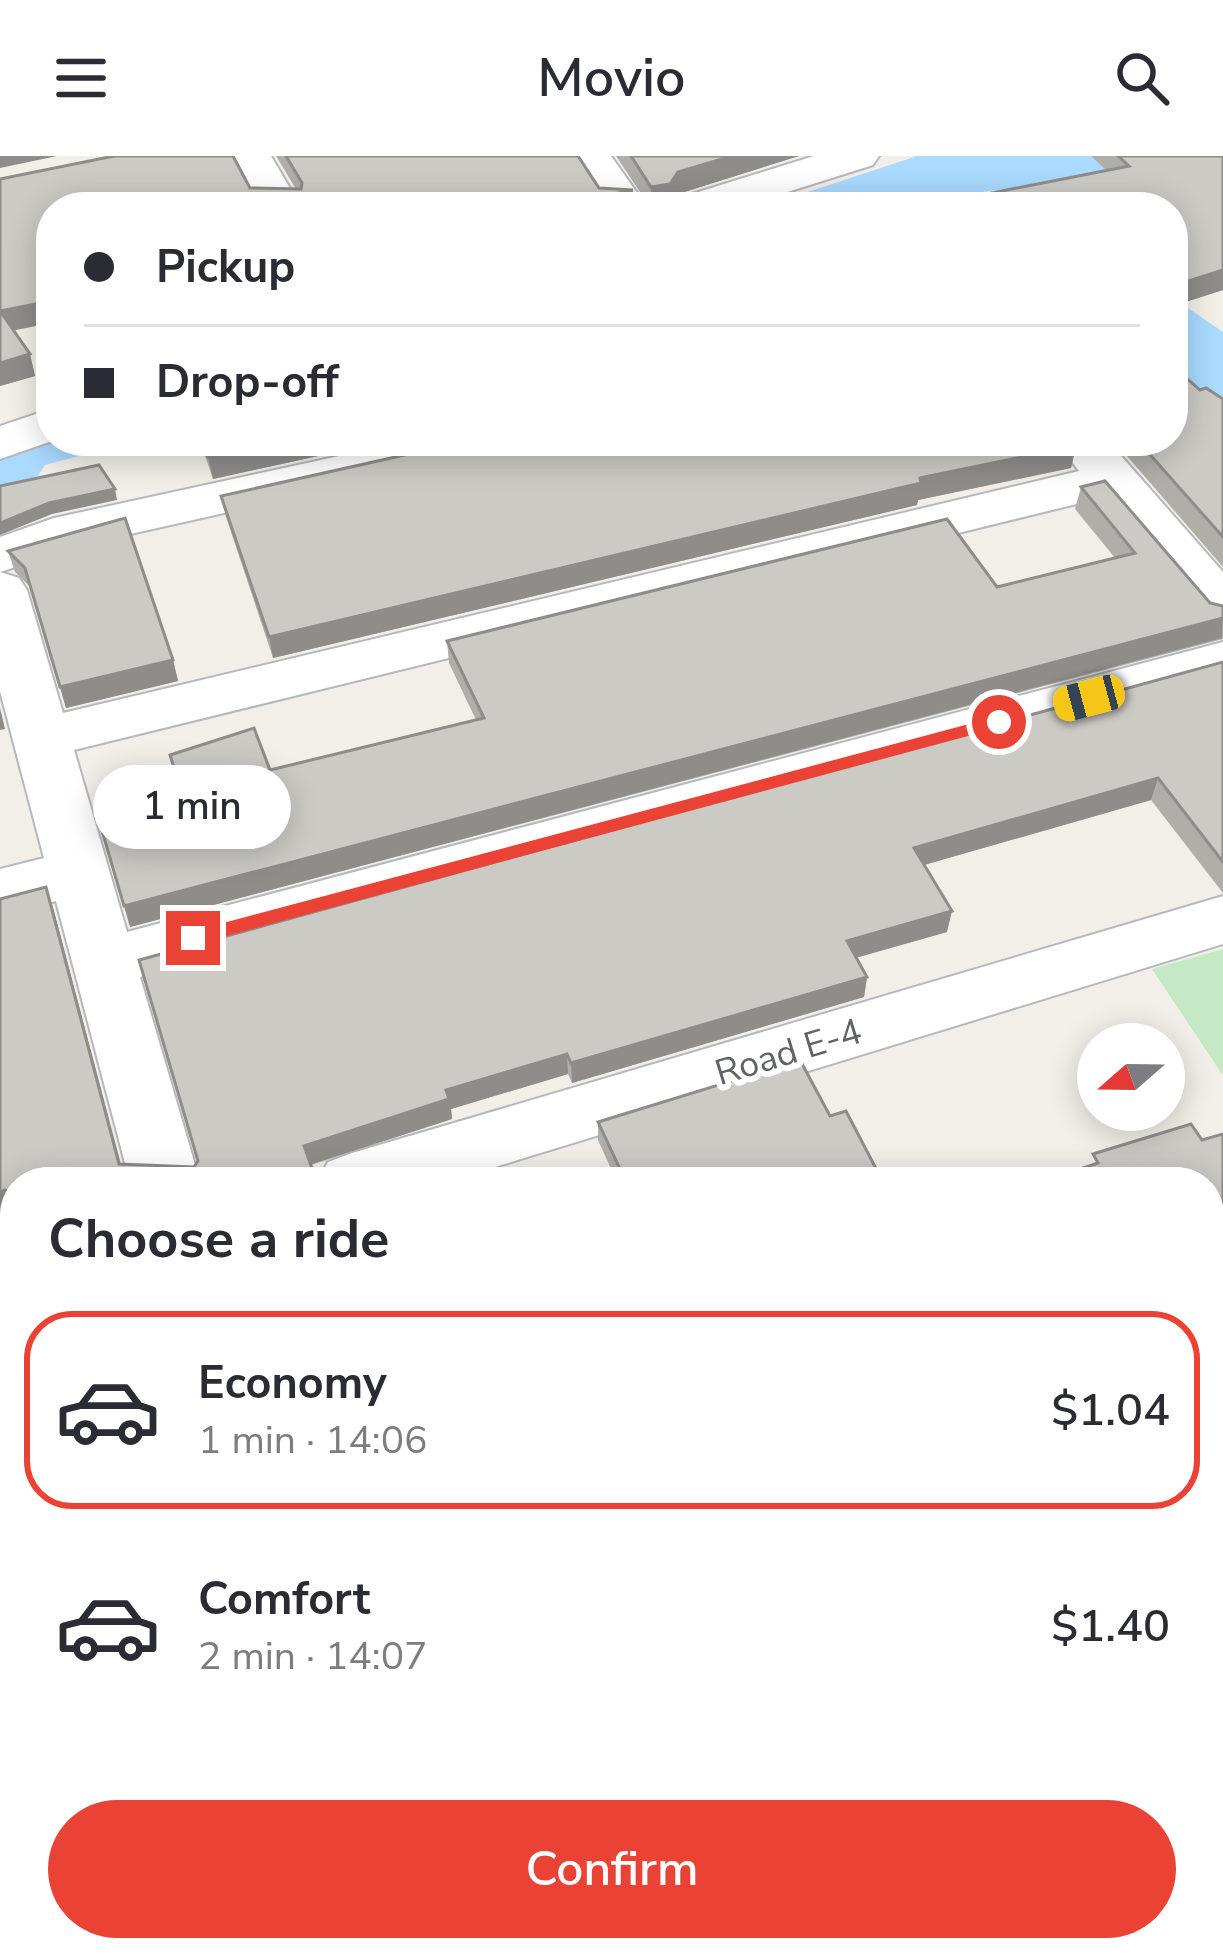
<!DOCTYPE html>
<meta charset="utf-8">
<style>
:root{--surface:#fff;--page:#f2f2f3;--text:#2b2b33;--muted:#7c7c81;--line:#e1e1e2;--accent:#ea4335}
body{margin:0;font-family:"Nunito Sans",sans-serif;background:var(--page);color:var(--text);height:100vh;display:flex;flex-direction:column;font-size:45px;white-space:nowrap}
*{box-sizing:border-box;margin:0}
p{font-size:39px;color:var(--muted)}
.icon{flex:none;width:66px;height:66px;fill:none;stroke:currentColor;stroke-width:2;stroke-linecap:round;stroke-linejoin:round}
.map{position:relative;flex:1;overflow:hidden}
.drawer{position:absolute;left:0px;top:1011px;width:1224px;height:795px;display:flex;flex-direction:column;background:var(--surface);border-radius:48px 48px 0 0;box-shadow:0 6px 30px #0003}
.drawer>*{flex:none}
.hud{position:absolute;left:36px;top:36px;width:1152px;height:264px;border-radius:48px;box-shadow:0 6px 30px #0003;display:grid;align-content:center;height:264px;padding:0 48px;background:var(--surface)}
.needle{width:78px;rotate:250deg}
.buttons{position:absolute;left:1077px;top:867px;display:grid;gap:24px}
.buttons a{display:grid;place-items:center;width:108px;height:108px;border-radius:50%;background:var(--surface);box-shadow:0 6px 30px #0003;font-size:60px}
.end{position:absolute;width:54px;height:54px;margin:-27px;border:15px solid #ea4335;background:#fff;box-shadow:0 0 0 6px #fff}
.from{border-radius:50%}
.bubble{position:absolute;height:84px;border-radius:42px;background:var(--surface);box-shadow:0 6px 30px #0003;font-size:39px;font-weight:600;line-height:84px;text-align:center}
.car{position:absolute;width:36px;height:72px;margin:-36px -18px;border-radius:15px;box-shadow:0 0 9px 3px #0007;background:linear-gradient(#f5c518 24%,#345 0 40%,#f5c518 0 76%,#345 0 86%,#f5c518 0)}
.hud b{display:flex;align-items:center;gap:42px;height:114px;font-size:45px}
.hud b+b{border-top:3px solid var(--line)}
.hud i{width:30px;height:30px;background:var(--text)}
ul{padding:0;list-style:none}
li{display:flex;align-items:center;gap:36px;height:198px;margin:0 24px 18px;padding:0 24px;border:6px solid transparent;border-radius:48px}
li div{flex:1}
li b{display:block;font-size:45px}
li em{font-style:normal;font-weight:600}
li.selected{border-color:var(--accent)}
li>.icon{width:108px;height:108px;stroke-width:1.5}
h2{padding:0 48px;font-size:54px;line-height:144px}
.primary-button{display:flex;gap:24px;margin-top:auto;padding:24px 48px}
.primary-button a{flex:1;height:138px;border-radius:72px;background:var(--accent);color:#fff;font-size:48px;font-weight:600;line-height:138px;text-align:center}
header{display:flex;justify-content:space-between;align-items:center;height:156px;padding:0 48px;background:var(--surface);font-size:54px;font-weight:600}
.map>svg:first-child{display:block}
.green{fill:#c5e8c5}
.water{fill:#aadaff}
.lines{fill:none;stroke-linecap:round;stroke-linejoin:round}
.minor-casing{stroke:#b5b8bc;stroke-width:4}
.minor{fill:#fff;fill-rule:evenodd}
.wall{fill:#afaea9}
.shaded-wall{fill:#8f8d8a}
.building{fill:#cccac5;stroke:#8f8d8a;stroke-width:3}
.route{fill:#ea4335}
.labels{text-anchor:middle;stroke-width:12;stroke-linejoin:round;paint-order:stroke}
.street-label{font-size:36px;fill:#5f6368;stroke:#fff}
</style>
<header><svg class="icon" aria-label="menu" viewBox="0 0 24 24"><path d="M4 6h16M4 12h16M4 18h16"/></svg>Movio<svg class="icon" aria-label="search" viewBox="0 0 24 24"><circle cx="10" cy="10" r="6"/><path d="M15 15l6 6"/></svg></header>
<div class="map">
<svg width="1223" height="1804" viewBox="0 0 1223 1804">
<rect width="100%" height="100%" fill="#f1efe8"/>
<path class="green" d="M1223 793V918H1222L1152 813Z"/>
<g class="water">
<path d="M917 0H1140L1020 51 995 34 897 51H762Z"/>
<path d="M1173 142 1223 176V262L1173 229Z"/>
<path d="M51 285H135L45 309 34 326 0 345V303Z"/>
</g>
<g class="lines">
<defs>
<g id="minor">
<path d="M229 0H271L301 51H257Z"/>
<path d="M568 0H611L647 51H603Z"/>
<path d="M814 0H879L873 9 740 51H673L679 42Z"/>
<path d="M51 253 52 285 0 303V270Z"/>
<path d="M408 285H503L496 296 86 388 0 416V381L54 362Z"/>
<path d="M1063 285H1108L1223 416V469L1204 464 1101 342 74 594 127 776 1223 486V524L140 821 200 1026H130L56 745 0 759V713L44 702 0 535V416L19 422 27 434 63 557 1079 315 1060 290Z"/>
<path d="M1223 740V788L446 1026H317L328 1006 352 997Z"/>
<path d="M15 1057V1117L0 1122V1062Z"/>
<path d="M1223 1201V1269L1209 1274V1206Z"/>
<path d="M15 1627V1713L0 1718V1632Z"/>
<path d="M1223 1751V1804H1161L1167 1791H1209V1757Z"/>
<path d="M333 1791H423L426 1804H336Z"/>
</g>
</defs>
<use href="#minor" class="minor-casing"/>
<use href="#minor" class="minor"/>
</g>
<g class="wall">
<path d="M276 0H578L599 32 51 51 14 175 30 198 35 220 0 230V23L296 33Z"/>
<path d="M616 0H799L678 38 669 49 658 51H650Z"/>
<path d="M1091 0H1223V134L1173 150V51H946V46L1106 14Z"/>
<path d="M1200 234 1223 243V411L1114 285H1173Z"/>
<path d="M200 285H387L213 323Z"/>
<path d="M1076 290 1071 312 918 344 917 349 273 502 226 361 221 340Z"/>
<path d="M1081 331 1210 447 1223 450V483L130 771 182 640 170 599 270 614 476 564 449 507 447 485 997 431 1115 402 1075 353Z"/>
<path d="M8 395 173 504 178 525 66 552 31 432 15 416Z"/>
<path d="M1223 506V737L1151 644 924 709 947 776 856 802 867 821 864 841 572 927 568 918 451 953 452 963 311 1009 15 1026V1575L0 1580V1105L10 1101V1054L0 1060 53 752 121 1008 194 1011Z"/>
<path d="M830 960 883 1026H617L598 984V966Z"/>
</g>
<g class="shaded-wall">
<path d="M0 0H57L0 12Z"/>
<path d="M732 0H799L678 38 669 49 651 51V31L678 16Z"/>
<path d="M633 34V51H590L619 37Z"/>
<path d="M1223 114V134L1173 150V130Z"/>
<path d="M51 145V167L6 176 0 155Z"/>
<path d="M30 198 35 220 0 230V207Z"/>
<path d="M283 285H387L213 323 208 301Z"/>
<path d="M1076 290 1071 312 918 344 917 349 273 502 269 481 920 322Z"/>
<path d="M115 333 117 344 52 358 0 379V367L49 347Z"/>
<path d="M1223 462 1222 482 130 771 124 750Z"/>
<path d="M173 504 178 525 66 552 60 531Z"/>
<path d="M0 552 5 573 0 574Z"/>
<path d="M1158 622 1151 644 910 713 914 692Z"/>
<path d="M46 731 53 752 125 1026 119 1008Z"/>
<path d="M952 755 947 776 844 805 847 785Z"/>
<path d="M867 821 864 841 572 927 571 907Z"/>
<path d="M567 898 568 918 451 953 452 963 309 1009 304 990 446 934Z"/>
<path d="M5 1034 14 1053 0 1060V1036Z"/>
<path d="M1223 1130V1144L1209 1149V1135Z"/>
<path d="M15 1557V1575L0 1580V1562Z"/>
<path d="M1156 1791H1165L1160 1796 1141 1804H1127Z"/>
</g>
<g class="building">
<path d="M114 0H233L250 32 301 33 302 27 286 0H578L599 32 633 34 619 37 625 43 590 51H51V145L0 155 30 198 0 207V23Z"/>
<path d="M631 0H732L678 16 670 28 651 31Z"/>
<path d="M1118 0H1223V114L1173 130V51H952L946 46 1129 10Z"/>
<path d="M1173 210 1200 234 1206 232 1223 243V381L1138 285H1173Z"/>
<path d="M203 285H283L208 301Z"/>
<path d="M467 285H1072L1076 290 920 322 921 327 269 481 221 340Z"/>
<path d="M99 309 115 333 49 347 0 367V330Z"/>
<path d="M1105 325 1210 447 1223 450V462L124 750 98 661 183 640 170 599 254 572 270 614 484 562 447 485 947 363 997 431 1135 397 1081 331Z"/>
<path d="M125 362 173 504 60 531 25 412 8 395Z"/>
<path d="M1223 506V706L1158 622 914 692 952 755 847 785 867 821 571 907 567 898 446 934 449 943 304 990 317 1026H15V1557L0 1562V1105L10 1101 11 1038 5 1034 0 1036V743L46 731 119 1008 194 1011 198 1005 139 804Z"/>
<path d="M800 904 830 960 846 955 883 1026H626L598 966Z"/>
<path d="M1191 968 1202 984 1223 978V1130L1209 1135V1026H1042L1098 1007 1093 998Z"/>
<path d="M1223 1300V1740L1219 1741 1216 1757 1209 1760V1305Z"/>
<path d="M100 1791H326L328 1797 422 1798 426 1791H1156L1127 1804H103Z"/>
</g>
<path class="route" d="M999 560 1007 566 1005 570 193 789 184 782 193 775Z"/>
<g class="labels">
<g class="street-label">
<text transform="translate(788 895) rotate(-17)" y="13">Road E-4</text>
</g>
</g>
</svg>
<div class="buttons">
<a><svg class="needle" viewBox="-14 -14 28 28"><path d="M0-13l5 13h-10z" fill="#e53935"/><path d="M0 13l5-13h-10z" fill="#7c7c81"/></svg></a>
</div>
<i class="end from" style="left:999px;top:566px"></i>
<i class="end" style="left:193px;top:782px"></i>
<div class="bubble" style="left:93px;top:609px;width:198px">1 min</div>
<i class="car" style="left:1089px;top:542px;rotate:255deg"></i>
<div class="hud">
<b><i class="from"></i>Pickup</b>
<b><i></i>Drop-off</b>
</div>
<section class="drawer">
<h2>Choose a ride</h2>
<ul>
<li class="selected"><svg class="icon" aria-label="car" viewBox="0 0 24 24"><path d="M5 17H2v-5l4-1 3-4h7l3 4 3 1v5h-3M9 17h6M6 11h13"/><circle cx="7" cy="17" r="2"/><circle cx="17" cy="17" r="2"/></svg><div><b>Economy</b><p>1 min · 14:06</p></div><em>$1.04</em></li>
<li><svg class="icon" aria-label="car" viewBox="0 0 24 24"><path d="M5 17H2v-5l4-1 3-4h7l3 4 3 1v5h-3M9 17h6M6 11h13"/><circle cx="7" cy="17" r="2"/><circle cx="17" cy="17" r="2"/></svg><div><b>Comfort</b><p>2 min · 14:07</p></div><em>$1.40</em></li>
</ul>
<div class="primary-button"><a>Confirm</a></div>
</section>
</div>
